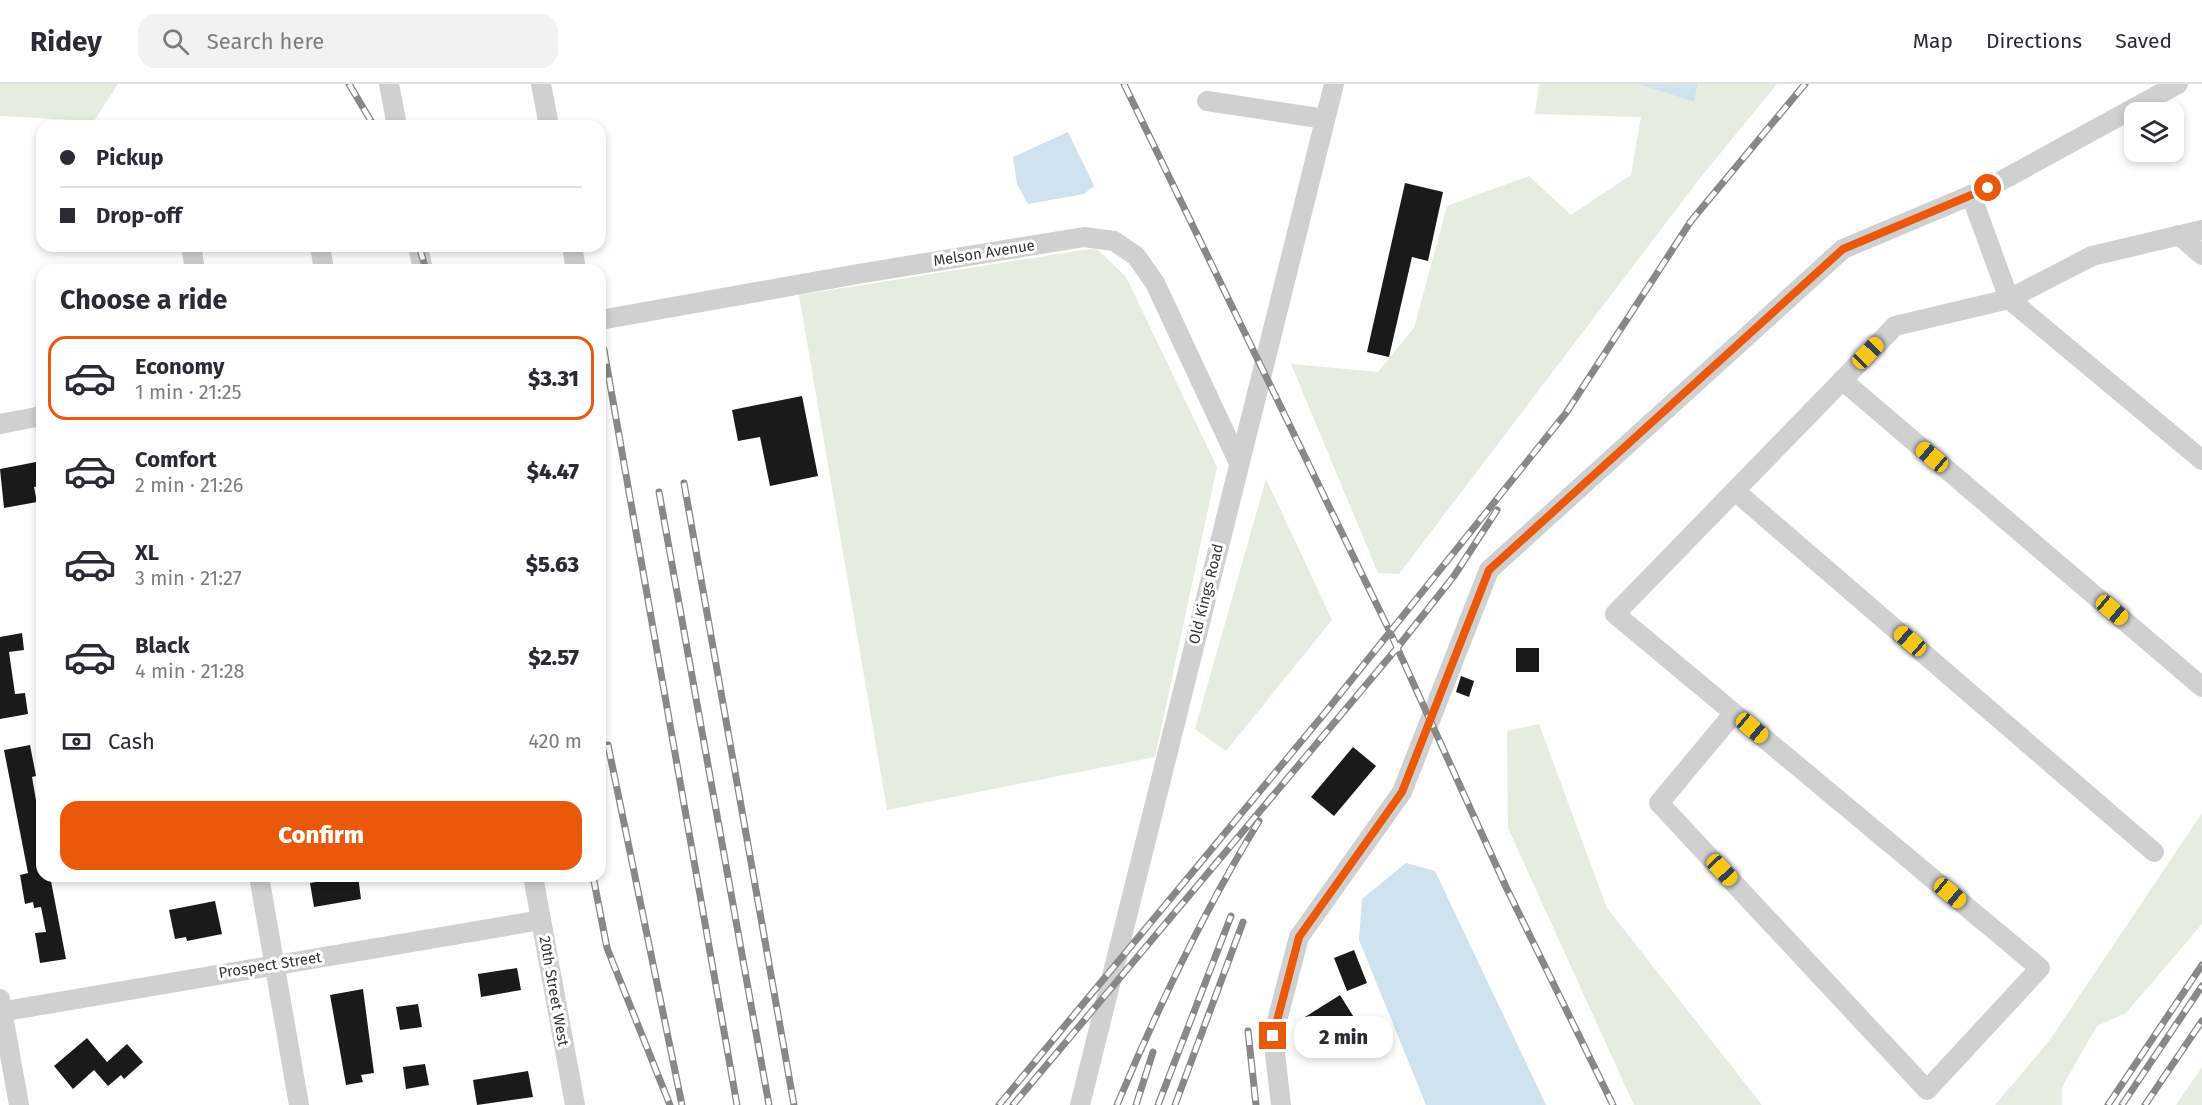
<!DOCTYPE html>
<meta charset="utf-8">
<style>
:root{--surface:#fff;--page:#f2f2f3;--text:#2b2b33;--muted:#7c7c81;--line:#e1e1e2;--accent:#ea580c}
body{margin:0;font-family:"Fira Sans",sans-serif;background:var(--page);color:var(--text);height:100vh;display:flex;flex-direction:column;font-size:22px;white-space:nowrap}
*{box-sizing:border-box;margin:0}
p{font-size:20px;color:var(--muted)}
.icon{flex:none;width:33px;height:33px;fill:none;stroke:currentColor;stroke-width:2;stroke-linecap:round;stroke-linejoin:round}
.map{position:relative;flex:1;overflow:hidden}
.panel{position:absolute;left:36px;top:180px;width:570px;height:618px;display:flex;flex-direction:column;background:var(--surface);border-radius:18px;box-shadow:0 3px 9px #0003}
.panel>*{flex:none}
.banner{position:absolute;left:36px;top:36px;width:570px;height:132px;border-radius:18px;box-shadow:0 3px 9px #0003;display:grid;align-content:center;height:132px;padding:0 24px;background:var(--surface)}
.tools{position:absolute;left:2124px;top:18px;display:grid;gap:12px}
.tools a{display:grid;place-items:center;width:60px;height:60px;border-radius:12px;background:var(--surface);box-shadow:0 3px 9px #0003;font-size:30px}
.end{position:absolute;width:27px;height:27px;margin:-14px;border:8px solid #ea580c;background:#fff;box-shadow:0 0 0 3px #fff}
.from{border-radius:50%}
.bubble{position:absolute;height:42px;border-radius:18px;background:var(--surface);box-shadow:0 3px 9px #0003;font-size:20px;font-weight:800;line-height:42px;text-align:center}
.car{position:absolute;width:18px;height:36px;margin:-18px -9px;border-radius:8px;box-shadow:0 0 4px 2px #0007;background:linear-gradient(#f5c518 24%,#345 0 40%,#f5c518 0 76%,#345 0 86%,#f5c518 0)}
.banner b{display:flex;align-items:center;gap:21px;height:57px;font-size:22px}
.banner b+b{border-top:2px solid var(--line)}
.banner i{width:15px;height:15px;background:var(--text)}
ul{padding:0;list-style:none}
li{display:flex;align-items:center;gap:18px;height:84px;margin:0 12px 9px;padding:0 12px;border:3px solid transparent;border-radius:18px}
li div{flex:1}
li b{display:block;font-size:22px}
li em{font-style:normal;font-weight:800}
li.active{border-color:var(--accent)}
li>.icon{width:54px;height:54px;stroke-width:1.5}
h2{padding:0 24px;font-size:27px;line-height:72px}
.pay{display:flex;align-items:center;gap:15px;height:66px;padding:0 24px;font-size:22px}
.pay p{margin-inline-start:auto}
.action{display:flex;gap:12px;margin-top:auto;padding:12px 24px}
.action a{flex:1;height:69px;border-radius:18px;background:var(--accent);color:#fff;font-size:24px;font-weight:800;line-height:69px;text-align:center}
header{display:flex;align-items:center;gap:36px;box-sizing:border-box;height:84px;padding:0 30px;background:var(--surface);border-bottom:2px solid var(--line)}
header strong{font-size:28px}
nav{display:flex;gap:33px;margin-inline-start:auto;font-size:21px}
.search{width:420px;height:54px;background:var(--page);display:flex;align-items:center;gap:15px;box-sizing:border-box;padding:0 21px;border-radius:18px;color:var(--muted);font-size:22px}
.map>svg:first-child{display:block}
.green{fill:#e6ecdf}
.water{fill:#cfe2ee}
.building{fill:#1a1a1a}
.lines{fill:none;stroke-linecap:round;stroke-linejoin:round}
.minor{stroke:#d0d0d0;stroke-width:20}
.rail-casing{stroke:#888;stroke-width:7}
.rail{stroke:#fff;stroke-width:4.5;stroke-dasharray:14;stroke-linecap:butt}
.route{stroke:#ea580c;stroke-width:8}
.labels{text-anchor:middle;stroke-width:6;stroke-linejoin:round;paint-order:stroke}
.street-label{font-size:15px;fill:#333;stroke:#fff}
</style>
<header>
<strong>Ridey</strong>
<div class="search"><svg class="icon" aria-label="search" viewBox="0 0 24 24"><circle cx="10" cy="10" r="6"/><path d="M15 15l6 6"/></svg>Search here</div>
<nav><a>Map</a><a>Directions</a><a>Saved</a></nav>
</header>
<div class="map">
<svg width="2202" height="1021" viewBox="0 0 2202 1021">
<rect width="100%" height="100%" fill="#fff"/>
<g class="green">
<path d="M0 0H118L94 37 0 32Z"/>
<path d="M1539 0H1638L1694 18 1698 0H1777L1700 94 1399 490 1378 489 1291 280 1378 288 1414 244 1447 122 1529 92 1571 131 1631 91 1641 33 1535 30Z"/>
<path d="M1096 164 1126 193 1217 383 1155 673 887 726 799 211Z"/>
<path d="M1266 395 1332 536 1226 667 1195 645Z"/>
<path d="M1539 640 1607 824 1762 1021H1634L1508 744 1507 647Z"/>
<path d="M2202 729V840L2126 929 2097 942 2062 1003V1021H1995L2049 957Z"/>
<path d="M2202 983V1021H2176Z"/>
</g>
<g class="water">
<path d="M1638 0H1698L1694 18Z"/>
<path d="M1068 48 1094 102 1084 110 1028 120 1017 100 1013 73Z"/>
<path d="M1406 779 1435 787 1546 1021H1426L1359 856 1362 815Z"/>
</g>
<g class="building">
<path d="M1405 99 1443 108 1428 177 1412 173 1389 273 1367 268Z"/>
<path d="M802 312 818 392 770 402 760 353 738 357 732 326Z"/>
<path d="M36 378 40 402 34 403 37 418 4 424 0 385Z"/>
<path d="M22 549 24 566 9 568 15 610 25 609 28 630 0 635V553Z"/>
<rect x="1516" y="564" width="23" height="24"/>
<path d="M1461 592 1474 597 1469 613 1456 608Z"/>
<path d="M30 661 36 692 32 693 42 751V792H50L66 875 40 879 35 849 46 848 41 823 34 824 33 818 25 820 20 791 28 789 4 666Z"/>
<path d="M1353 663 1376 682 1334 732 1311 713Z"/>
<path d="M350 792H358L361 815 314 823 310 799Z"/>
<path d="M215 817 222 850 187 857 186 853 175 855 169 826Z"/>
<path d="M1354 866 1367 899 1347 907 1334 874Z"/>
<path d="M517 884 521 906 481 913 478 890Z"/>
<path d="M363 905 374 989 361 991 363 998 346 1001 330 911Z"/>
<path d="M1340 911 1355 935 1321 957 1305 933Z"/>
<path d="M418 920 422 943 400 946 396 923Z"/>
<path d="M87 954 107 978 127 960 143 978 124 995 121 991 108 1002 94 986 73 1005 54 982Z"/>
<path d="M425 980 429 1001 406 1005 403 983Z"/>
<path d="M528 987 533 1013 477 1021 473 996Z"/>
</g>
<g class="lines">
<g class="minor">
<path d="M389 0 397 42"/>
<path d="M541 0 549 42"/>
<path d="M1207 17 1325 35"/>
<path d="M1971 111 2009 215 2202 376"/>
<path d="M2179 151 2202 171"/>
<path d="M191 162 195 186"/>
<path d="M320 162 324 186"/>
<path d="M418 162 423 186"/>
<path d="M572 162 576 186"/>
<path d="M600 236 858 190 1084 153 1114 157 1136 172 1155 199 1239 379"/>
<path d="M1842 296 2202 603"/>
<path d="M0 340 42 332"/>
<path d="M1735 407 2154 768"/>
<path d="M1734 629 1659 719 1927 1006 2040 884 1615 530 1895 242 2009 215 2092 172 2202 146"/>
<path d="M259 792 299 1021"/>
<path d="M533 792 575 1021"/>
<path d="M0 915 19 1021"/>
<path d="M0 928 541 836"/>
<path d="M1080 1021 1334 0"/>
<path d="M1281 1021 1273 952 1299 853 1402 708 1489 486 1843 165 1988 104 2178 0"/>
</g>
<defs>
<g id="rail">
<path d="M349 0 374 42"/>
<path d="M1124 0 1390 548 1506 803 1613 1021"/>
<path d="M419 162 426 186"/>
<path d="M604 266 737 1021"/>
<path d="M684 399 794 1021"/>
<path d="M659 408 769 1021"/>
<path d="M608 661 682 1021"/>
<path d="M593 792 607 864 670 1021"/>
<path d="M1248 947 1256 1021"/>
<path d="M999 1021 1324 630 1566 329 1691 137 1805 0"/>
<path d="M1013 1021 1397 564 1454 492 1497 426"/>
<path d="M1117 1021C1158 923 1204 827 1259 737"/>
<path d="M1136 1021 1153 968"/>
<path d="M1158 1021 1231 832"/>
<path d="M1175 1021 1243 838"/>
<path d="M2108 1021 2202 881"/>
<path d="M2122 1021 2202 902"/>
<path d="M2145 1021 2202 937"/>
</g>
</defs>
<use href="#rail" class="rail-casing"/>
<use href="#rail" class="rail"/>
</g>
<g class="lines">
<path class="route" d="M1273 952 1299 853 1402 708 1489 486 1843 165 1988 104"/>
</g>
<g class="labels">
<g class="street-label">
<text transform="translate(984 169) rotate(-9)" y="5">Melson Avenue</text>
<text transform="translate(1206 510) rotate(-76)" y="5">Old Kings Road</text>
<text transform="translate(270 881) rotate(-9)" y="5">Prospect Street</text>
<text transform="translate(554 907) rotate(80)" y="5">20th Street West</text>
</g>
</g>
</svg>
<div class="tools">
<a><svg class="icon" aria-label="layers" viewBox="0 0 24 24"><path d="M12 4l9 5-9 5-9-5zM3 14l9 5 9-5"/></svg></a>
</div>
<i class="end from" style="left:1988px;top:104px"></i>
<i class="end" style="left:1273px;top:952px"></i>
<div class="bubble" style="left:1294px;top:932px;width:99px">2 min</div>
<i class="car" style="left:1868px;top:269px;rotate:44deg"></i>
<i class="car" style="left:1932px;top:373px;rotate:310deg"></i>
<i class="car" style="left:2112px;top:526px;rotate:130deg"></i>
<i class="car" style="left:1910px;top:557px;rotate:311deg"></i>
<i class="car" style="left:1752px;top:644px;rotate:130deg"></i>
<i class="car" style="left:1722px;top:786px;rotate:137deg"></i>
<i class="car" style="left:1950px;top:809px;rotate:130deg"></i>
<div class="banner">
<b><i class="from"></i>Pickup</b>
<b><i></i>Drop-off</b>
</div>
<section class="panel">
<h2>Choose a ride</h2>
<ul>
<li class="active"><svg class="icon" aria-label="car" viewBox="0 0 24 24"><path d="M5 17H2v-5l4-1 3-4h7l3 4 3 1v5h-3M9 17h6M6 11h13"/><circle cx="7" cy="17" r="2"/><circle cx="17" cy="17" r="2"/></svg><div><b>Economy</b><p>1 min · 21:25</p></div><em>$3.31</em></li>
<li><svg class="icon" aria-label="car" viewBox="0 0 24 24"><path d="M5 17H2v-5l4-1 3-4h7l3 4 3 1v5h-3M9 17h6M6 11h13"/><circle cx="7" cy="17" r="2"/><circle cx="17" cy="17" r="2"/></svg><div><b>Comfort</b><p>2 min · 21:26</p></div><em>$4.47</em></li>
<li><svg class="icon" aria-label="car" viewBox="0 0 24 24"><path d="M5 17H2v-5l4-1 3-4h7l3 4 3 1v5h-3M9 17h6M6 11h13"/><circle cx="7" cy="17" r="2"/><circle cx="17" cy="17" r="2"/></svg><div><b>XL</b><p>3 min · 21:27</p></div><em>$5.63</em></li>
<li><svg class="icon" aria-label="car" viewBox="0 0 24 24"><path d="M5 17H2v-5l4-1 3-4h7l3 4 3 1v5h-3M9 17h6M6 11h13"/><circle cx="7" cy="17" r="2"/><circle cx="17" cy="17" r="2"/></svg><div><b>Black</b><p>4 min · 21:28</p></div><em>$2.57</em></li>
</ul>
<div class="pay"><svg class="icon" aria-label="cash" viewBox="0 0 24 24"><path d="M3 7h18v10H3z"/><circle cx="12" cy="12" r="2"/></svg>Cash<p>420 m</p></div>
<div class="action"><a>Confirm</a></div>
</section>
</div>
